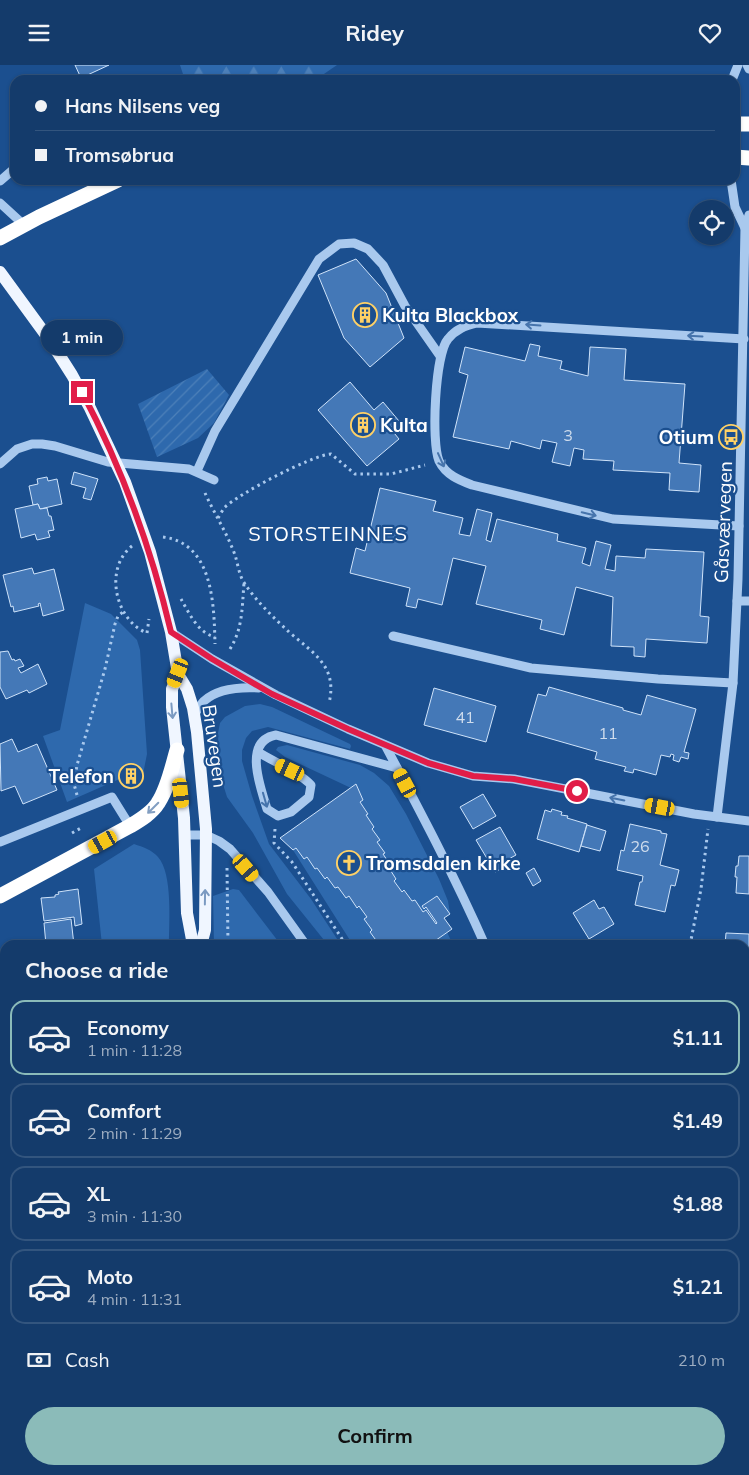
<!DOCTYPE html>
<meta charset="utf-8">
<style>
:root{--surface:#143b6b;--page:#1d4271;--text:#f1f3f6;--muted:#9dadc1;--line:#33557e;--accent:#8bbbb9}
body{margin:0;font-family:Mulish,sans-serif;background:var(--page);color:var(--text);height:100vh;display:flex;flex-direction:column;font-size:19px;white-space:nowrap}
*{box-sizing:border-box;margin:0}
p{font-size:16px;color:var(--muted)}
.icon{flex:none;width:28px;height:28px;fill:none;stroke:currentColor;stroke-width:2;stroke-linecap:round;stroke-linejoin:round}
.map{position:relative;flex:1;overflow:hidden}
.panel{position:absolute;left:0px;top:875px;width:750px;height:535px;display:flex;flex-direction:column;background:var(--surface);border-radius:15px 15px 0 0;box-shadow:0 1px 4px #0004,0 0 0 1px var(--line)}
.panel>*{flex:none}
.hud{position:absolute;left:10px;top:10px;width:730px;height:110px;border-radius:15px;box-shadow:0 1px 4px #0004,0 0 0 1px var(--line);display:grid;align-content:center;height:110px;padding:0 25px;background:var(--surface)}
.buttons{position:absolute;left:689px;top:135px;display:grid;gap:10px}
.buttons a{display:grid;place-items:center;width:45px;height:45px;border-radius:50%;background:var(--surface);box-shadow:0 1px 4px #0004,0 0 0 1px var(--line);font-size:25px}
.end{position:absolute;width:22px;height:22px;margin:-11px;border:6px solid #e11d48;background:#fff;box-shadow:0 0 0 2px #fff}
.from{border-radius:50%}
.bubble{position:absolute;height:35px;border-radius:18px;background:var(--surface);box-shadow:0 1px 4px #0004,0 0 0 1px var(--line);font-size:16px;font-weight:700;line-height:35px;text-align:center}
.car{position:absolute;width:15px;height:30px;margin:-15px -8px;border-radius:6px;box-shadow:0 0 4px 1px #0007;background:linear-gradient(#f5c518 24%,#345 0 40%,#f5c518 0 76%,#345 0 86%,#f5c518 0)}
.hud b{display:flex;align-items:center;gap:18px;height:48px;font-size:19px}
.hud b+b{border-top:1px solid var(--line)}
.hud i{width:12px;height:12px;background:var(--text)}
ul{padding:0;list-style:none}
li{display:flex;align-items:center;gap:15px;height:75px;margin:0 10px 8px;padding:0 15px;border:2px solid var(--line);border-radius:15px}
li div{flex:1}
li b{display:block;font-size:19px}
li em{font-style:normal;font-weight:700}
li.current{border-color:var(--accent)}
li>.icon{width:45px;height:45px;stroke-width:1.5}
h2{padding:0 25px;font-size:22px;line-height:60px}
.pay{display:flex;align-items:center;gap:12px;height:55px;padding:0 25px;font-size:19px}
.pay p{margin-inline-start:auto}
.primary-button{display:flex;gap:10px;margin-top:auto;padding:10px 25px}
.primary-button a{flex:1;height:58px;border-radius:30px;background:var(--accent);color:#111;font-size:20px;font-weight:700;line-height:58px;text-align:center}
header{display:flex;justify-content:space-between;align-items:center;height:65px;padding:0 25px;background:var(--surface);font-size:22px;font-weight:700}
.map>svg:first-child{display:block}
.green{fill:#2e69ad}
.forest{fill:url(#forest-firs)}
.garden{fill:url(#garden-furrows)}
.building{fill:#4478b7;stroke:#cfe3fa}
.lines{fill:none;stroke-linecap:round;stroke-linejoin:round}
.path{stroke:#a9c9ee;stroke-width:3;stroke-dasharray:2.5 4;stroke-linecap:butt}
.minor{stroke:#a9c9ee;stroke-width:9}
.major{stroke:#f0f6ff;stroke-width:12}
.highway{stroke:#fff;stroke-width:15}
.oneway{stroke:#4674ac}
.oneway2{stroke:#7b9ac1}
.oneway3{stroke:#829ec1}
.route{stroke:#e11d48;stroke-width:6}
.labels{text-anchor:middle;stroke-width:4.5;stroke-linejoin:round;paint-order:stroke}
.number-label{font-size:16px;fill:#d0dded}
.poi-label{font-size:19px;font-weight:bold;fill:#fff;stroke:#1b4f8f;text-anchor:start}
.street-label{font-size:19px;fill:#fff;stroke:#1b4f8f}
.neighbourhood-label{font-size:20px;letter-spacing:1px;fill:#fff;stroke:#1b4f8f}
</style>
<header><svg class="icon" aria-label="menu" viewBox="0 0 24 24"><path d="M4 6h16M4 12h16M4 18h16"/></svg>Ridey<svg class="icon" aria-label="heart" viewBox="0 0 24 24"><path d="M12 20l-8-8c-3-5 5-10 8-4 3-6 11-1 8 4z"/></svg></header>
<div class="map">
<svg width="749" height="1410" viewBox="0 0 749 1410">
<defs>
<pattern id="forest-firs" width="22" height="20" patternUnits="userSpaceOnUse" patternTransform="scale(1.25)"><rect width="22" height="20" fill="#2e69ad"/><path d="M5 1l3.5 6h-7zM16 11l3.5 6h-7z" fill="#4d80b9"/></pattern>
<pattern id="garden-furrows" width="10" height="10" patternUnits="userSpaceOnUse" patternTransform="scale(1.25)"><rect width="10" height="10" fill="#2e69ad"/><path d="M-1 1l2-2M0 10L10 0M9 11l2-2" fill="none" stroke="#4d80b9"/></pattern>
</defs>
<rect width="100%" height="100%" fill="#1b4f8f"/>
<g class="green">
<path d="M85 538 111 549 137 575 140 585 147 689 143 709 135 718 124 712 67 737 43 671 60 665Z"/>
<path d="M260 639 272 642 350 679 351 681 350 684 268 662 252 666 246 673 242 685V696L252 731 269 779 311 834 341 880H328L287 829 253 768 227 732 222 716 219 699 218 668 220 658 225 652 245 641Z"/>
<path d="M287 680 360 700 374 708 389 721 406 749 439 814 448 836 450 849 437 831 422 841 424 844 426 842 437 858 436 859 426 845 423 847 415 835 412 836 405 825 402 827 394 816 396 814 389 803 383 789 385 788 377 777 379 775 372 764 374 762 366 750 368 748 360 737 363 735 356 719 351 723 285 692 276 685 278 682Z"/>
<path d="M134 779C143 782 152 785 158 792 173 809 169 858 169 880H102L94 804Z"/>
<path d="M296 783 304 794 307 792 315 804 317 803 325 814 327 812 335 823 338 822 346 833 349 831 356 842 359 841 367 852 364 854 372 865 370 867 378 878 376 880H353L293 785Z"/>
<path d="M233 824 239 825 281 880H214L213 831Z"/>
<path d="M447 867 453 880H429Z"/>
</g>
<g class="forest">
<path d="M180 0H337L318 13 307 15H185Z"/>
<path d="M745 1168 749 1171V1312L745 1309Z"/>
</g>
<path class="garden" d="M207 304 229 330 214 358 198 373 157 392 138 339Z"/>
<g class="building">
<path d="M75 0H109L81 13Z"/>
<path d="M356 194 386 228 404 273 370 302 344 273 318 210Z"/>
<path d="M530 279 540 281 538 291 562 296 560 304 588 311 590 282 626 284 624 315 685 319 679 398 701 400 699 427 669 425 670 408 613 405 614 396 583 394 584 385 574 383 570 401 552 397 557 378 542 375 540 384 511 376 509 384 453 372 468 310 459 307 465 282 525 296Z"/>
<path d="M350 317 374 345 383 337 399 356 390 363 399 374 367 401 318 345Z"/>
<path d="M74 407 98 414 91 435 83 433 86 423 71 419Z"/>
<path d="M47 412 48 416 57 414 62 439 40 444 38 439 33 440 29 421 38 419 37 414Z"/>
<path d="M380 423 436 436 433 446 463 453 459 469 470 471 477 444 492 448 486 475 491 477 497 454 558 469 557 476 586 483 582 498 590 501 596 476 611 480 605 504 615 506 616 491 645 493 646 484 704 487 700 551 709 552 707 578 646 574 645 592 634 591V582L611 581 613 532 576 522 564 570 540 564 542 555 476 539 486 501 453 493 442 540 418 534 416 543 406 541 410 523 350 508 356 483 365 486Z"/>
<path d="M38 439 40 444 47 443 49 451H51L54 465 48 466 50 472 37 475 35 469 21 473 15 444Z"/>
<path d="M32 503 34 509 54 504 64 545 43 551 40 538 38 539 39 541 14 547 13 541 11 542 3 510Z"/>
<path d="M8 586 12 595 14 594 15 596 20 594 24 601 18 603 21 608 38 599 47 619 29 628 27 625 6 634 0 622V587Z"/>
<path d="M549 622 623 643V645L641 650 647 630 696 644 684 687 689 688 688 694 681 692 679 697 673 695 674 690 671 689 670 692 661 690 656 710 634 704 633 708 624 706 626 702 595 694 597 687 527 667 538 629 546 631Z"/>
<path d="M434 623 496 641 486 677 424 660Z"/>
<path d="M12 674 18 687 37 679 57 725 23 739 15 721 1 726 0 679Z"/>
<path d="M356 719 363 735 360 737 368 749 366 750 374 762 372 764 380 775 377 777 385 788 383 789 391 801 389 803 396 814 394 816 402 827 404 825 412 836 415 835 423 847 426 845 436 859 437 858 426 842 424 844 422 841 437 831 450 849 444 853 452 864 429 880H376L378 878 370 867 372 865 364 854 367 852 359 841 357 843 349 831 346 833 338 822 335 823 327 812 325 814 317 803 315 804 307 792 304 794 296 783 293 785 280 773Z"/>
<path d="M483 729 496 751 473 764 460 742Z"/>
<path d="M552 744 562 747 561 750 568 751 567 753 587 759 579 787 537 774 545 745 551 747Z"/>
<path d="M630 759 661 766V768L667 769 660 800 679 805 675 821 671 820 665 847 635 840 640 817H642L643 811 617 805 621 785 624 786Z"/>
<path d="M587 760 606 766 600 786 581 781Z"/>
<path d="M500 762 516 790 505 796 508 800 495 807 476 775Z"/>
<path d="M739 791H749V829L736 828 737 812H735L736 801H738Z"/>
<path d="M534 803 541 816 533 821 526 808Z"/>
<path d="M78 824 82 859 75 861 74 852 44 856 41 833 55 832V830L59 829 58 827Z"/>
<path d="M594 835 599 844 604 842 614 859 589 874 573 848Z"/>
<path d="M71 854 74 880H46L44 858Z"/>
<path d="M726 868 749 869V903H745V880H725Z"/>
<path d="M749 921V960L745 963V924Z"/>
<path d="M745 1075 749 1078V1086L745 1090Z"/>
<path d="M749 1108V1125L745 1121V1113Z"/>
<rect x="0" y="1225" width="5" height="27"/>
<path d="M5 1321V1359L0 1357V1333Z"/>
<path d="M0 1392 5 1395V1405L3 1410H0Z"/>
<path d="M392 1405H430L429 1410H413Z"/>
<path d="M430 1405H459L458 1410H429Z"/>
<path d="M527 1405H558L557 1408 550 1406 549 1410Z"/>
<path d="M632 1405H657L655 1410H633L631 1409Z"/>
</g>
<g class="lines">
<g class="path">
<path d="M205 428C214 448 227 468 235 490 238 499 239 511 245 519 256 536 274 553 289 567 313 588 338 601 329 638"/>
<path d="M218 453C220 450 222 446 224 443 238 429 312 390 331 389L355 409H391L425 400"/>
<path d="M163 472C213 478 214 539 215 579"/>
<path d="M132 481C103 504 116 556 147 568L149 554"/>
<path d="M181 534C189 548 198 568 215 572"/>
<path d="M230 584C243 563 242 542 244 518"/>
<path d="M77 730 74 719 77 700 105 604 115 559 118 551 123 547"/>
<path d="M275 764 274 778 292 797 346 880"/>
<path d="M72 768 81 763"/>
<path d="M227 803 228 880"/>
<path d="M690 880 701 824 708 764"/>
<path d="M74 1410 76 1405"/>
</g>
<g class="minor">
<path d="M747 0 749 4"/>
<path d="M732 15 738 0"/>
<path d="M731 115 735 142 745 163"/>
<path d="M0 116 15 103"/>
<path d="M0 138 24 160"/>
<path d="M0 399 17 384 32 379H42L55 381 108 397 189 404 214 415"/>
<path d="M197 406 215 366 319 194 339 179 354 178 368 184 383 200 405 241 440 291"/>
<path d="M739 461 613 454 472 420C459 415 446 410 439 396 431 377 435 289 448 274 456 264 465 261 477 258L744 274"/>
<path d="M737 536H749"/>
<path d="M171 567 212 594 276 630 348 664 428 698 473 711 514 714 694 749 749 756"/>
<path d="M393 571 531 603 658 614 733 618"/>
<path d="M194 650C197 646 200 640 204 636 218 623 241 622 259 623"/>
<path d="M385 680C420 746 455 812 485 880"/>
<path d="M258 687C274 697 299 707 311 720L309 732 291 747 278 751 267 744C261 723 242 676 276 670L397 703"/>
<path d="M717 752 733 618 738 514 745 163 749 150"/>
<path d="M185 770H206L219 776 230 784 268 827 306 880"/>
<path d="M0 777 112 732 130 761"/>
<path d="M0 927 5 955"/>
<path d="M745 1015H749"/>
<path d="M0 1080 5 1076"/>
<path d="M745 1367 749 1370"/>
<path d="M258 1410 259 1405"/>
<path d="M494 1410 495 1405"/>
<path d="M726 1410 727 1405"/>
</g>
<g class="major">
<path d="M0 207 51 277 72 310 90 343 125 417 150 487 171 567 178 609 187 624 193 643 197 667 206 764 205 865 201 880"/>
<path d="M178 609 172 624V642L184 753 187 848 193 880"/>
<path d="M45 1410 47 1405"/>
</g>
<g class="highway">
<path d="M735 59H749"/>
<path d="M735 92 749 93"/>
<path d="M0 173 39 152 118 115"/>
<path d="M0 831 130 761C140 755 152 748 158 738 168 723 172 702 177 685"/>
</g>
</g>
<defs><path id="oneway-shaft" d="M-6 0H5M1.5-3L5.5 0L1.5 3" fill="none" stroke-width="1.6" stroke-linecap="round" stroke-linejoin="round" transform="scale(1.25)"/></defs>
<g class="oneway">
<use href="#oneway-shaft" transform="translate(533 260) rotate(-176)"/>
<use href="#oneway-shaft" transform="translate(695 271) rotate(-177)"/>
<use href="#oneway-shaft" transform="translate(441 395) rotate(66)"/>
<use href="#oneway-shaft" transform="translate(589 449) rotate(14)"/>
<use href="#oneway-shaft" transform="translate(617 734) rotate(-169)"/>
<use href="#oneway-shaft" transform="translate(265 735) rotate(74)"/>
</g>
<g class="oneway2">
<use href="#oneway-shaft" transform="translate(172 646) rotate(85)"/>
<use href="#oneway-shaft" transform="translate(205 832) rotate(-89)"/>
</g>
<use class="oneway3" href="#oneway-shaft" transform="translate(153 743) rotate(135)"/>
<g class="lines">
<path class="route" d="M82 327C123 405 151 482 171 567L212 594 272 629 348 664 428 698 473 711 514 714 577 726"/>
</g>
<defs>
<symbol id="building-ring" viewBox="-11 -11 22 22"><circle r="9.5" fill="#1b4f8f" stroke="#ffd166" stroke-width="1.5"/><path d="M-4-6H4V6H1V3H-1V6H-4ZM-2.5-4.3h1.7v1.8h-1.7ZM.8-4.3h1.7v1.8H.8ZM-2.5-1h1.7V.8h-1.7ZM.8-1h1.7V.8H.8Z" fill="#ffd166"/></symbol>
<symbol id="bus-ring" viewBox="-11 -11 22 22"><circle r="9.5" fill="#1b4f8f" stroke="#ffd166" stroke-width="1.5"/><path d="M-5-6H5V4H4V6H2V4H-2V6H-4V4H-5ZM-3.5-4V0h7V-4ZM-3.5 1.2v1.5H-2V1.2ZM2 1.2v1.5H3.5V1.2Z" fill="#ffd166"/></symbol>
<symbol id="church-ring" viewBox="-11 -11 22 22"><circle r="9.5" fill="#1b4f8f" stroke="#ffd166" stroke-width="1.5"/><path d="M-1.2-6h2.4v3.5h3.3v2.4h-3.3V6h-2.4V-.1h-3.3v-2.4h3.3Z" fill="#ffd166"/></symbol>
</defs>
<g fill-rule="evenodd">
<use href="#building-ring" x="351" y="236" width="28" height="28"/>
<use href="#building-ring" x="349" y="346" width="28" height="28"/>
<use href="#bus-ring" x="717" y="358" width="28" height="28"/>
<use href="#building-ring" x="117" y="697" width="28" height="28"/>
<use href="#church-ring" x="335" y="784" width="28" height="28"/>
</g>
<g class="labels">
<g class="number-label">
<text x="568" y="376">3</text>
<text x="465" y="658">41</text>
<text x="608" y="674">11</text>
<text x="640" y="787">26</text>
</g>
<g class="poi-label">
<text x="382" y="257">Kulta Blackbox</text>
<text x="380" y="367">Kulta</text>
<text x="714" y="379" text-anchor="end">Otium</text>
<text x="114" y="718" text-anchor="end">Telefon</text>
<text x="366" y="805">Tromsdalen kirke</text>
</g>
<g class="street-label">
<text transform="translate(723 457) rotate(-88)" y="7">Gåsværvegen</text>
<text transform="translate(215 681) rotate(82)" y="7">Bruvegen</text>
</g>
<g class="neighbourhood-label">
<text x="328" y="476">STORSTEINNES</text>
</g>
</g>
</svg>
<div class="buttons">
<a><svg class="icon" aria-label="locate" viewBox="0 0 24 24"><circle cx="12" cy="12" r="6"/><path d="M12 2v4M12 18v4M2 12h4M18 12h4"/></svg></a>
</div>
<i class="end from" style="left:577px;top:726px"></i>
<i class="end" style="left:82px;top:327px"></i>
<div class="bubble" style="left:41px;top:255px;width:82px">1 min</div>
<i class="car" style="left:178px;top:608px;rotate:202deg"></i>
<i class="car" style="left:290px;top:705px;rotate:295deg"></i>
<i class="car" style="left:405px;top:718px;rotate:332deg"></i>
<i class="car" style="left:181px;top:728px;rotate:174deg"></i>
<i class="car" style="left:660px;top:742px;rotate:280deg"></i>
<i class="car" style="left:103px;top:777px;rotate:241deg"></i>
<i class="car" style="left:246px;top:803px;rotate:139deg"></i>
<div class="hud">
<b><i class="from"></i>Hans Nilsens veg</b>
<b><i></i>Tromsøbrua</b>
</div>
<section class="panel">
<h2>Choose a ride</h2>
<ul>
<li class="current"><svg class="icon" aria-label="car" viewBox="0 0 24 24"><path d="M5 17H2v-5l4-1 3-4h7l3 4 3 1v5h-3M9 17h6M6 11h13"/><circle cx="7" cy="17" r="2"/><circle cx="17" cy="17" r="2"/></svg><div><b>Economy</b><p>1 min · 11:28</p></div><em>$1.11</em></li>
<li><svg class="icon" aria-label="car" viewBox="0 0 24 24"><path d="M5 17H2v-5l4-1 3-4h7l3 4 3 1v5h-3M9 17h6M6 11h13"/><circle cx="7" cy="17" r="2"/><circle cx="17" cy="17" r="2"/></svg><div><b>Comfort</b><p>2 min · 11:29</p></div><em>$1.49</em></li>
<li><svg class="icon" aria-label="car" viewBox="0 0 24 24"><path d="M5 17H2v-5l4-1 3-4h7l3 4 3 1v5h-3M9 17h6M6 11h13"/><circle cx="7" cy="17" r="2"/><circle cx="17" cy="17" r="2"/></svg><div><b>XL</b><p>3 min · 11:30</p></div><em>$1.88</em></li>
<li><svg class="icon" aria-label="car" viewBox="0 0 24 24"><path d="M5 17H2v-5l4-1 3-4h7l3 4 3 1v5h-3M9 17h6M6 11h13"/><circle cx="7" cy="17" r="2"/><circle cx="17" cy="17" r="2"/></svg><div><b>Moto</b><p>4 min · 11:31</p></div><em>$1.21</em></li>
</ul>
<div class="pay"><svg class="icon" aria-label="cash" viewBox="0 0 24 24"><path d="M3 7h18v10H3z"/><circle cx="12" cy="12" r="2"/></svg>Cash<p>210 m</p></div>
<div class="primary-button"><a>Confirm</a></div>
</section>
</div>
